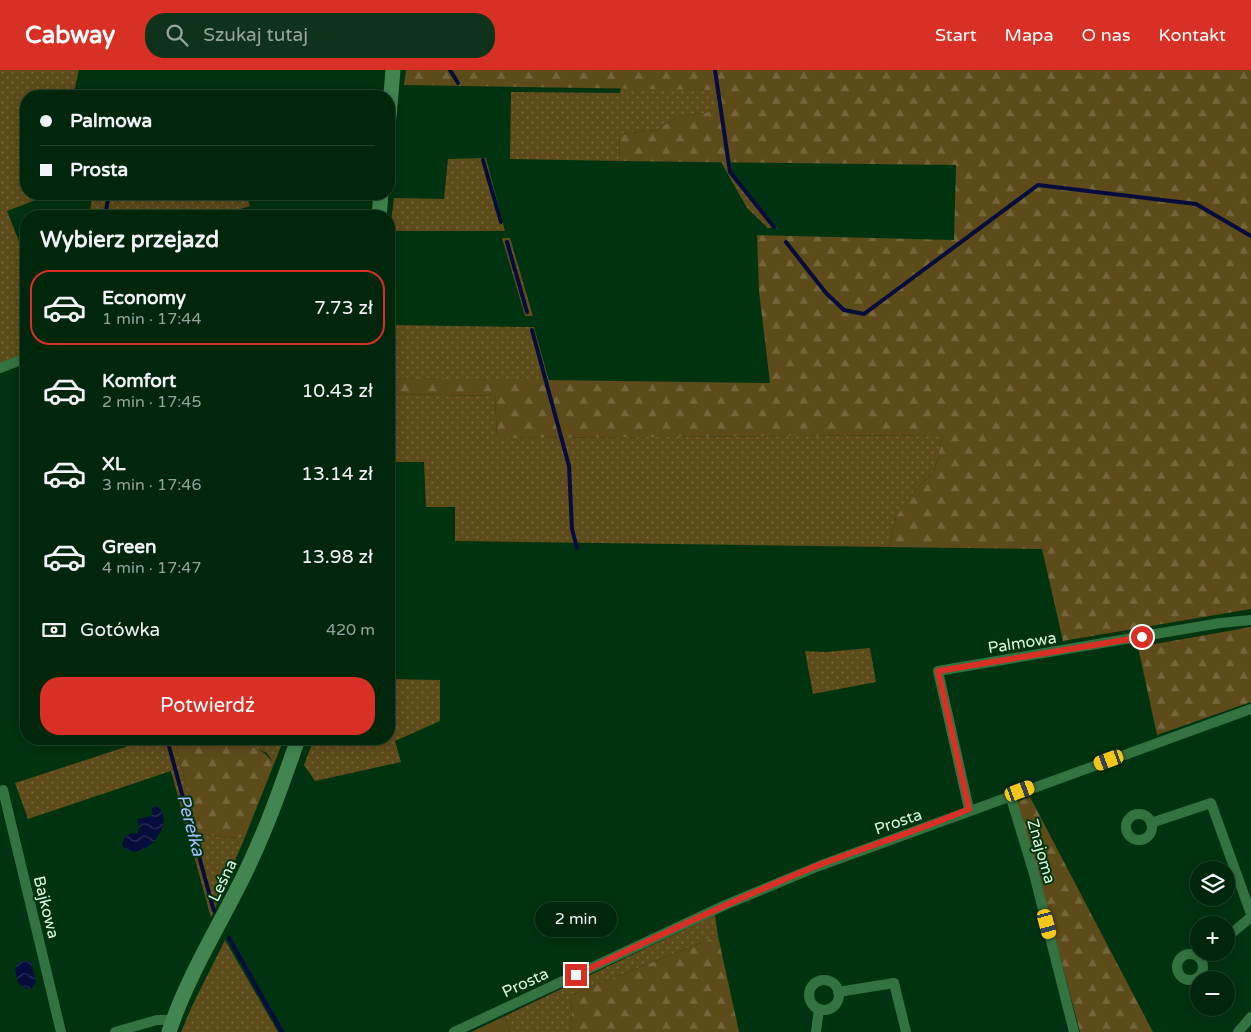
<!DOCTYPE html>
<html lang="pl">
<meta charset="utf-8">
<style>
:root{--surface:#00260c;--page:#0e321a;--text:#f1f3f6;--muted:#95a59d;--line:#22432d;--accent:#d93025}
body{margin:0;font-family:"Varela Round",sans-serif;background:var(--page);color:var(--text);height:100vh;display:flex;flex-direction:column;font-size:19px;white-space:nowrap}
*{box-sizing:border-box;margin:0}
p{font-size:16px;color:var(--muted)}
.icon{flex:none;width:28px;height:28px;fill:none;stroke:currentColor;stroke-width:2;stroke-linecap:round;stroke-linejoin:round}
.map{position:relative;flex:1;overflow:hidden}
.panel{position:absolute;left:20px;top:140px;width:375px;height:535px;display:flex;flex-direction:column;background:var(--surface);border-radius:20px;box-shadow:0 2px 12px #0003,0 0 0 1px var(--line)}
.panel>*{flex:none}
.banner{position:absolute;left:20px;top:20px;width:375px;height:110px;border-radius:20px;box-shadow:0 2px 12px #0003,0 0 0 1px var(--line);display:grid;align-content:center;height:110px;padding:0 20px;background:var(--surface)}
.tools{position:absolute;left:1190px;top:791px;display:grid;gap:10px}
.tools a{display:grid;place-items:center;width:45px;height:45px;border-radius:50%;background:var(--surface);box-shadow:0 2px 12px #0003,0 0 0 1px var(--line);font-size:25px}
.end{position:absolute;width:22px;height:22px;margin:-11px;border:6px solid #d93025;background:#fff;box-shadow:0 0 0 2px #fff}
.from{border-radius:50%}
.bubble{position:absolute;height:35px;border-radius:18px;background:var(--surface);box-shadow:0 2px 12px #0003,0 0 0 1px var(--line);font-size:16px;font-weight:600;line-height:35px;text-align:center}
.car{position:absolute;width:15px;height:30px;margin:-15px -8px;border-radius:6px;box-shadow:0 0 4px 1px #0007;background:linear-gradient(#f5c518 24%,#345 0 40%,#f5c518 0 76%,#345 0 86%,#f5c518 0)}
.banner b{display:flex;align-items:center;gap:18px;height:48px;font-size:19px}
.banner b+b{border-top:1px solid var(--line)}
.banner i{width:12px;height:12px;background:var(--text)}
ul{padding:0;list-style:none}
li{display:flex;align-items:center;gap:15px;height:75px;margin:0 10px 8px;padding:0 10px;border:2px solid transparent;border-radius:20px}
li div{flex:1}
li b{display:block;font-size:19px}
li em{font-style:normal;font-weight:600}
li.current{border-color:var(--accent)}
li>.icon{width:45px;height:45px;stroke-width:1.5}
h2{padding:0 20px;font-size:22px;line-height:60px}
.pay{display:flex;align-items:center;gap:12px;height:55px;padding:0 20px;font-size:19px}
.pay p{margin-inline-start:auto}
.action{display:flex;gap:10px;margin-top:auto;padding:10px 20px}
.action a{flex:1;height:58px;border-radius:20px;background:var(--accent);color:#fff;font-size:20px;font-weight:600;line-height:58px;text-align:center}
header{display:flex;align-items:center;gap:30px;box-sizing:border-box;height:70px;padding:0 25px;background:var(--accent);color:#fff}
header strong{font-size:24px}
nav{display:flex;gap:28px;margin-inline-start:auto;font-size:18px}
.search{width:350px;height:45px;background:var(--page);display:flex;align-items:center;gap:12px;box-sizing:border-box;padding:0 18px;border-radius:20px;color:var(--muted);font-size:19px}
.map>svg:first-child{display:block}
.grass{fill:url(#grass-dots)}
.forest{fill:url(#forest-firs)}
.garden{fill:#5d4b1a}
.water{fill:url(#water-waves)}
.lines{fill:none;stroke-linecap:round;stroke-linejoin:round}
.stream{stroke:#060c3c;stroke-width:4}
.street{stroke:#337342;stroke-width:10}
.secondary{stroke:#418651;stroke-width:15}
.route{stroke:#d93025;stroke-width:6}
.labels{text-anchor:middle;stroke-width:4;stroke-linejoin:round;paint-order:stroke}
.street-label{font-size:16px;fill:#dafade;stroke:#003310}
.water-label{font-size:18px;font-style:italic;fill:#a5bdff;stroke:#003310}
</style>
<header>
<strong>Cabway</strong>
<div class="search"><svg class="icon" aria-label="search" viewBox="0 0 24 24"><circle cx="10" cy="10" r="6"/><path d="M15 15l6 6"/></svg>Szukaj tutaj</div>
<nav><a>Start</a><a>Mapa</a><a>O nas</a><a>Kontakt</a></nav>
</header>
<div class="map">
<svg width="1251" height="962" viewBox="0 0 1251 962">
<defs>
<pattern id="grass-dots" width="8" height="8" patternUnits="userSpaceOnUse" patternTransform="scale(1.25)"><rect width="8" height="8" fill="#5d4b1a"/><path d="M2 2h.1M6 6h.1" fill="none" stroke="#74663b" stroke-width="1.8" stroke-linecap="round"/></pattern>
<pattern id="forest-firs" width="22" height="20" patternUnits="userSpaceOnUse" patternTransform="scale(1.25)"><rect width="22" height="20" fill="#5d4b1a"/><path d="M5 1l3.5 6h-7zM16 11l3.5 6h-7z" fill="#74663b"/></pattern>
<pattern id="water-waves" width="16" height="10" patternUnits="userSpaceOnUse" patternTransform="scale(1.25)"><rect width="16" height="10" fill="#060c3c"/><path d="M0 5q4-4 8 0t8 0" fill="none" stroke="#2a3058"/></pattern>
</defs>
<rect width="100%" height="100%" fill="#003310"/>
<g class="grass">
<path d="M0 0H79L73 26H26V124H51L7 141 26 189V283L0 293Z"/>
<path d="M621 17 713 20 717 41 677 47 657 60 620 64 619 91 510 89 511 22 620 23Z"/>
<path d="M486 88 505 161H390L394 128 444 129 448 89Z"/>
<path d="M721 92H731L732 102 777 158H768L747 138Z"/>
<path d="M93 124H246L250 136 231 142V146H89Z"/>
<path d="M510 168 533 246H525L502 168Z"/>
<path d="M389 255 534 257 549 311 389 308Z"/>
<path d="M389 318 394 324 495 326 497 368 943 365 934 401 916 419 896 447 889 477 455 471V437H426L424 392H393L392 396H389V363H394L393 349 389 344Z"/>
<path d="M870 578 876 612 813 624 805 581 825 582Z"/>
<path d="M389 609 440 610V651L395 671 401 692 315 711 304 695 314 669H389Z"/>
<path d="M150 669H174L199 764 229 768 245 767 211 848 171 701 28 749 15 713Z"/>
<path d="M236 669H284L274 694 267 683Z"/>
<path d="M715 845 718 866 571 925 572 962H510L505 946Z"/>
<path d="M225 870 278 962H181L192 936Z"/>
</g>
<g class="forest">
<path d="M406 0H1251V539L1063 571 1042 479 889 477 896 447 916 419 934 401 943 365 497 368 495 326 393 324 389 318V308L770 313 759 221 757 165 954 170 956 95 619 91 620 64 657 60 677 47 716 41 713 20 404 15Z"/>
<path d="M1251 557V632L1157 665 1138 577Z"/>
<path d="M174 669C208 669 253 663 274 694L245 767 229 768 199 764Z"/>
<path d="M1030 727 1153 962H1080L1049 845 1015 732Z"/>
<path d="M718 866 739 962H572L571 925Z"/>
</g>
<path class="garden" d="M505 946 510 962H471Z"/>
<g class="water">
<path d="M156 736C181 752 139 799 122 775L124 768 131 763 137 764 140 756 137 753 138 749 152 746V738Z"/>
<path d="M23 891 31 892 36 912 32 918 27 919 18 913 15 900 17 894Z"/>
</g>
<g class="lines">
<g class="stream">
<path d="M450 0 458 13"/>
<path d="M715 0 730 102 774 157"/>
<path d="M483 90 501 152"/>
<path d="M105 146 109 124"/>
<path d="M507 172 527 242"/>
<path d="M786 172 826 223 844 240 864 244 1038 115 1196 134 1251 166"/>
<path d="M532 260 569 396 572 459 577 478"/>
<path d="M167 669 214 841"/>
<path d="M229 868 282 962"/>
</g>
<g class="street">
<path d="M0 298 26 288"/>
<path d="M3 720 61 962"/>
<path d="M1010 725 1034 804 1074 962"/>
<path d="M969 739 938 601 1220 553 1251 550"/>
<circle cx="1139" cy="757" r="13"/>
<path d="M1151 753 1211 733 1251 844"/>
<path d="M1226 868 1251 847"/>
<circle cx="1190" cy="897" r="13"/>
<circle cx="824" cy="925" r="15"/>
<path d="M838 922 894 913 906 962"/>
<path d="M115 962 157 950H173"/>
<path d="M454 962 725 835 819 796 1251 639"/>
<path d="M816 962 819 939"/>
<path d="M1238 962 1251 947"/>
</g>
<g class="secondary">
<path d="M389 47 393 0"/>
<path d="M379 146 381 124"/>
<path d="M169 962C188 904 222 852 248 797 268 755 283 712 298 669"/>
</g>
</g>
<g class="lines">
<path class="route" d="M576 905C656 867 736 829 819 795 869 776 920 760 969 739L938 601 1142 567"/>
</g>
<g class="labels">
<g class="street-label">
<text transform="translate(1022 572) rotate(-9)" y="6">Palmowa</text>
<text transform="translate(898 751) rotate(-19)" y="6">Prosta</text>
<text transform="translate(1042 781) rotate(74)" y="6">Znajoma</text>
<text transform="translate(222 810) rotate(-64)" y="6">Leśna</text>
<text transform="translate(47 837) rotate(76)" y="6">Bajkowa</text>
<text transform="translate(525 912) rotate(-25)" y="6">Prosta</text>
</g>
<g class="water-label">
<text transform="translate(191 755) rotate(75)" y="6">Perełka</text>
</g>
</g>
</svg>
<div class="tools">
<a><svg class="icon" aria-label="layers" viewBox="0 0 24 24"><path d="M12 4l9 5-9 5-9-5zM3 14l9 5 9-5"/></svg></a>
<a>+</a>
<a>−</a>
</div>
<i class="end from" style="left:1142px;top:567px"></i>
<i class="end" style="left:576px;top:905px"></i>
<div class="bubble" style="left:535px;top:832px;width:82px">2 min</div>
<i class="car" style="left:1109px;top:690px;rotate:250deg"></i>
<i class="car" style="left:1020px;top:721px;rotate:70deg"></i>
<i class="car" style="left:1047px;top:854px;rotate:165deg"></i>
<div class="banner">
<b><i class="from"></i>Palmowa</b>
<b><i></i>Prosta</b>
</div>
<section class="panel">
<h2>Wybierz przejazd</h2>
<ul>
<li class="current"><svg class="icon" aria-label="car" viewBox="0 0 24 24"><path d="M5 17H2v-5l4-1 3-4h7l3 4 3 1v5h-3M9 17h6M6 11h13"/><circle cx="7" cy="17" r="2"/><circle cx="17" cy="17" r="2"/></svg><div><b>Economy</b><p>1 min · 17:44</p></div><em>7.73 zł</em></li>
<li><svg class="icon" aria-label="car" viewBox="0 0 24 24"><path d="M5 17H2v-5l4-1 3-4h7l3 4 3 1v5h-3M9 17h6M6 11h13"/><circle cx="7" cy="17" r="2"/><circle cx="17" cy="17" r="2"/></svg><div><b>Komfort</b><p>2 min · 17:45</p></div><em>10.43 zł</em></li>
<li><svg class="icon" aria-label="car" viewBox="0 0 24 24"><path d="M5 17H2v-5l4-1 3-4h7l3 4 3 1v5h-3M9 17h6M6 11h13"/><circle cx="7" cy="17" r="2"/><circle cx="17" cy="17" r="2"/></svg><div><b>XL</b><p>3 min · 17:46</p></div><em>13.14 zł</em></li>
<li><svg class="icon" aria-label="car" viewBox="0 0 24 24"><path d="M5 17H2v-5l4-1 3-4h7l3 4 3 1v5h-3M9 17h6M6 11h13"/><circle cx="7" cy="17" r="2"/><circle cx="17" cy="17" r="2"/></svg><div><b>Green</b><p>4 min · 17:47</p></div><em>13.98 zł</em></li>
</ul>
<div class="pay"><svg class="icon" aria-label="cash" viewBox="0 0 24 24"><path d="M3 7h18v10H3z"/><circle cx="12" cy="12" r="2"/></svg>Gotówka<p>420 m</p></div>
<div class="action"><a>Potwierdź</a></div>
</section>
</div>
